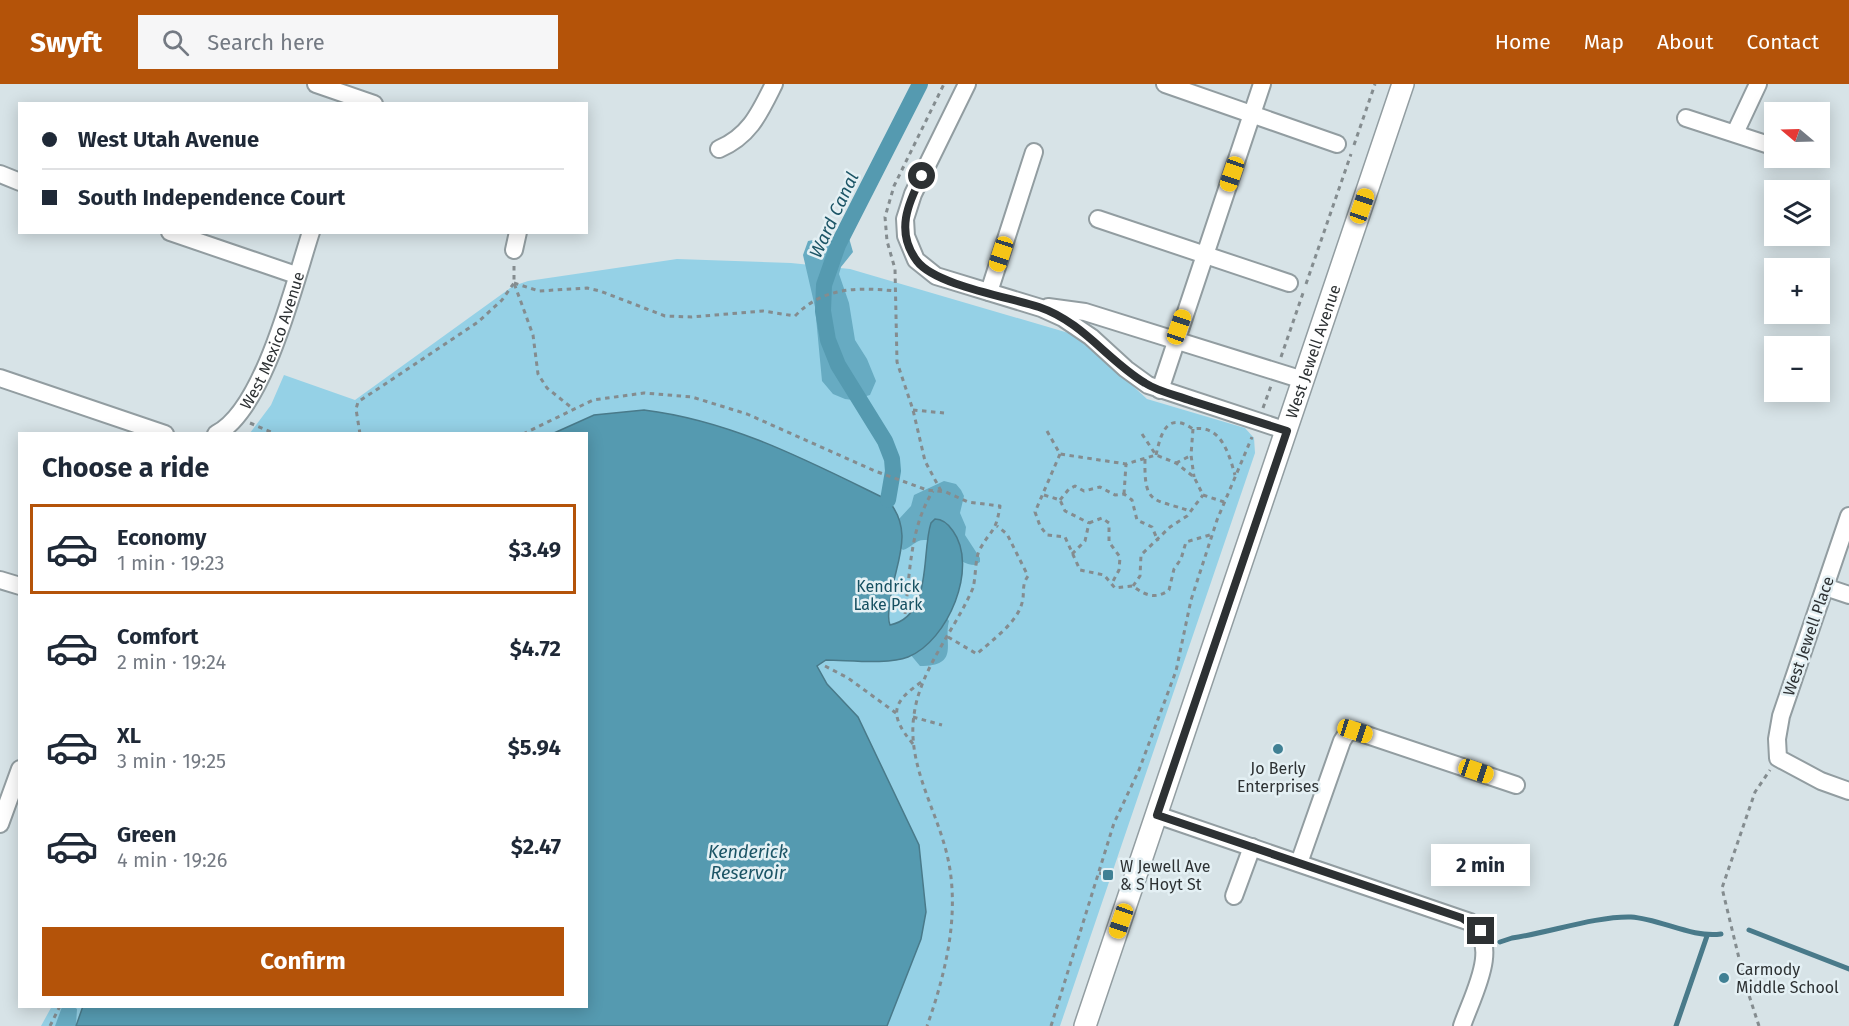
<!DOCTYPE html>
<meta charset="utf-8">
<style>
:root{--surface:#fff;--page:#f6f6f7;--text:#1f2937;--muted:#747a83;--line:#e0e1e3;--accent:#b45309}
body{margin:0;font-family:"Fira Sans",sans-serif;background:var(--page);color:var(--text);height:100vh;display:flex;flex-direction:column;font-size:22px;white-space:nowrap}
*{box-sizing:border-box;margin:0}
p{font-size:20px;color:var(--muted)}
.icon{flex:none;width:33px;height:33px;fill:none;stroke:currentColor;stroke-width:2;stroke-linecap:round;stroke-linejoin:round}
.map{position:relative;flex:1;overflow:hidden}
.drawer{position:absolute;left:18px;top:348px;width:570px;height:576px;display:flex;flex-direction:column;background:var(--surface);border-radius:0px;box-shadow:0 3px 15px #0003}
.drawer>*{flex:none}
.banner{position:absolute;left:18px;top:18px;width:570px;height:132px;border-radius:0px;box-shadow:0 3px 15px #0003;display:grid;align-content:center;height:132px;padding:0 24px;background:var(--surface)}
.needle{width:39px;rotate:289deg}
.fabs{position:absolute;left:1764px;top:18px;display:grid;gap:12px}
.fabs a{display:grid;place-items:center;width:66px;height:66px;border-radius:0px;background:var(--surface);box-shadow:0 3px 15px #0003;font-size:30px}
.end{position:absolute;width:27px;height:27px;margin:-14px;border:8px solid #2d3133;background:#fff;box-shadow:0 0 0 3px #fff}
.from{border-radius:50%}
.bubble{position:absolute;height:42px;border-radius:0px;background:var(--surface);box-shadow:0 3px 15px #0003;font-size:20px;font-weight:700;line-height:42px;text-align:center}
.car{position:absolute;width:18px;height:36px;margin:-18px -9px;border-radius:8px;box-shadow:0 0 4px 2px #0007;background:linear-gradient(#f5c518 24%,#345 0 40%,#f5c518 0 76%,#345 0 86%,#f5c518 0)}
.banner b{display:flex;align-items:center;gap:21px;height:57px;font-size:22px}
.banner b+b{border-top:2px solid var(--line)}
.banner i{width:15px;height:15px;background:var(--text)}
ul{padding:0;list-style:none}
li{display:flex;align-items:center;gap:18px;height:90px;margin:0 12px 9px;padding:0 12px;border:3px solid transparent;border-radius:0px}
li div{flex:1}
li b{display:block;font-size:22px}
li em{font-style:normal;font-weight:700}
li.selected{border-color:var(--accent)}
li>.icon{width:54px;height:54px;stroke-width:1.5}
h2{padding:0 24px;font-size:27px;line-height:72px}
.primary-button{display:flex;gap:12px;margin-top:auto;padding:12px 24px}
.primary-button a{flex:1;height:69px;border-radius:0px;background:var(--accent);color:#fff;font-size:24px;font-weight:700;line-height:69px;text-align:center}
header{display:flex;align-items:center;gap:36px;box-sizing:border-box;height:84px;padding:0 30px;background:var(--accent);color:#fff}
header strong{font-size:28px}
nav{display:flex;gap:33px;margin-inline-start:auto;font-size:21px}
.search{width:420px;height:54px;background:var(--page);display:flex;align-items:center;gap:15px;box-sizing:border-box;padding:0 21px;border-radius:0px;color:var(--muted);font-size:22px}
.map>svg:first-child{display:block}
.green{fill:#95d1e6}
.forest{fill:#67abc2}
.water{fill:#559ab0;stroke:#497a8a;stroke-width:1.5}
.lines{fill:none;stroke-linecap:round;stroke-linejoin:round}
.stream{stroke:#497a8a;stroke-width:5}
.canal{stroke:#559ab0;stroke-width:16}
.minor-casing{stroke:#929da1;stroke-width:20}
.major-casing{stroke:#929da1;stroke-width:24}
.path{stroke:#848c8f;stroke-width:3;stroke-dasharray:4.5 4.5;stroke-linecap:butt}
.minor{stroke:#fff;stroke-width:16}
.major{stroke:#fff;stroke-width:21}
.route{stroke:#2d3133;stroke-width:8}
.poi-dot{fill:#408094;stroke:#e4f0f4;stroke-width:2}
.labels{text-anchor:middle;stroke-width:5;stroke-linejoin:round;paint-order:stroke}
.street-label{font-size:16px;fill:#2d3133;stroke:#e4f0f4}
.park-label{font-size:16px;fill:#165061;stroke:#e4f0f4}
.poi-label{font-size:16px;fill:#2d3133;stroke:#e4f0f4;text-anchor:start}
.water-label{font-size:18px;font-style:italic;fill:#1c5566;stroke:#e4f0f4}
</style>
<header>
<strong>Swyft</strong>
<div class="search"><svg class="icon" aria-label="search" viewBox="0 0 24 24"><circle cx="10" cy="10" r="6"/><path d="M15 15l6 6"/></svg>Search here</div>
<nav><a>Home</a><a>Map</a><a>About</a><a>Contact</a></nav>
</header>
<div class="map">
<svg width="1849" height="942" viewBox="0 0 1849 942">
<rect width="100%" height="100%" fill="#d7e3e7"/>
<path class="green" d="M677 175 791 179 850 185 1072 250 1083 256 1147 315 1245 344 1254 354 1255 369 1060 942H41L52 922H586V350L250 349 271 321 284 291 355 316 513 202 528 197Z"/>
<g class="forest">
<path d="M839 151 849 154 853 168 841 183 839 190 849 219 855 256 867 275 876 297 870 311 853 316 845 315 833 310 822 297 815 223 803 171 808 157Z"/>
<path d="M944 397 956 400 961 406 964 412 960 429 966 443 965 451 980 474V478L975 481C956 481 939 454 924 456 915 456 911 464 903 466L898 462 899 435 911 422 914 411Z"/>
<path d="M945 532 949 537C943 559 961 582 920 582L910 570Z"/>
<path d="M62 923H74L77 925 76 942H55Z"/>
</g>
<path class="water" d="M644 326C733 337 808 377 888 416 916 450 894 480 890 518 889 526 887 534 890 541 933 532 921 469 931 439L935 435C944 435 949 441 953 447 979 483 948 557 908 573 888 581 848 576 826 576L817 582 827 600 858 633 919 761 926 828 921 855 887 942H76L83 922H586V350L554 349 594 331Z"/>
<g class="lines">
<g class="stream">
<path d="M1749 846 1849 885"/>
<path d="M1500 858 1512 854C1548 849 1596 832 1631 833 1661 835 1691 854 1721 850"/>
<path d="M1676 942 1707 852"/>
</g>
<path class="canal" d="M888 416 893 387 892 375 885 357 838 281 828 256 823 227 824 201 838 161 920 0"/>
<defs>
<g id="minor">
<path d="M316 0 374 20"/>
<path d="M967 0 913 110 905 135 906 152 916 176 936 192 1041 224 1063 234 1091 253 1126 285 1148 301 1287 347"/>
<path d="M1165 0 1337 60"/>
<path d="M1686 34 1769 61"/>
<path d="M1735 49 1758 0"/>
<path d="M719 65C750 52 760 28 774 0"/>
<path d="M0 90 20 98"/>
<path d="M1098 135 1289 199"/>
<path d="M170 148 296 191"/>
<path d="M514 166 518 148"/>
<path d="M989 208 1034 68"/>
<path d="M1048 223 1085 228 1303 296"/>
<path d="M0 294 165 350"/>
<path d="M1160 306 1262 0"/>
<path id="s1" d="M216 350C264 326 294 200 311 148"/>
<path d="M1849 432 1781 632 1777 655 1778 674 1821 697 1849 707"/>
<path d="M0 496 20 502"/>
<path d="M1825 503 1849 511"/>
<path d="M1157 731 1470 838C1502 861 1472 912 1462 942"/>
<path d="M0 740 20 685"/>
<path d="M1299 779 1342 657 1347 649 1355 647 1516 701"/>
<path d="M1234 812 1252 763"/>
</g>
<g id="major">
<path id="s2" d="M1085 942 1403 0"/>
</g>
</defs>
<use href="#minor" class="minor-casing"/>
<use href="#major" class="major-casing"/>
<g class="path">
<path d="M1354 61 1375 0"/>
<path d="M514 182V199L533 251 538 290 547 304 572 324"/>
<path d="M514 199 539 207 587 204 600 207 665 232 692 233 763 227 795 232C823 203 858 203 895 207"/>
<path d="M1306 200 1351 70"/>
<path d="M1281 273 1303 209"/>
<path d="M1263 324 1271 302"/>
<path d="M913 326 944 329"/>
<path d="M250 339 276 350"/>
<path d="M1193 345 1191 371 1194 393"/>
<path d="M1047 347 1060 370 1126 380 1156 371"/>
<path d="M360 350 356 325 358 318 478 238 502 216 514 199"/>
<path d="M399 350H400"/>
<path d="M523 350 593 316 644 309 692 313 747 330 875 387 927 406 946 408 968 418 1000 422C996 449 991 445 980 465 975 473 976 493 973 504 955 546 920 585 914 631 907 677 933 720 945 763 962 822 947 886 927 942"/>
<path d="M1142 350 1156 371 1176 379 1194 393 1203 411"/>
<path d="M1060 370 1035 428 1040 442 1047 451 1065 453 1080 486 1104 491 1115 504 1133 502C1144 511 1156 516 1169 506L1174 485 1181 475 1186 458 1213 450"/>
<path d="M1156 371C1161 349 1167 327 1193 345 1221 340 1229 370 1235 391"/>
<path d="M1145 375C1144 422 1153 414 1190 427"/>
<path d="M1176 379 1190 372"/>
<path d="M941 407 925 377 913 326 897 278 895 185 887 157 885 133 894 102 944 0"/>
<path d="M1124 410 1126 380"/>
<path d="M1044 411 1060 416 1065 427 1089 439"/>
<path d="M1203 411 1224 418"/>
<path d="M1060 416 1069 405 1075 402 1084 407 1100 403 1115 411 1124 410 1132 416 1137 436 1152 443 1158 457"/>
<path d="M1089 439 1102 434 1109 439V458L1120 473 1119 486 1111 501"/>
<path d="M1072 470 1085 457 1089 439"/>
<path d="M1133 502 1140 492 1141 471 1170 443 1187 432 1203 411"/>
<path d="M905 530C910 489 910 443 933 407"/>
<path d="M948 553 977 570C991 557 1017 539 1022 519 1025 508 1021 502 1028 492L1007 450 997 442"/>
<path d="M825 582 848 594 896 629"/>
<path d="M913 633 942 641"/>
<path d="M913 660C888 630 892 618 923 597"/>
<path d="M1099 789 1108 791"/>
<path d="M50 942 60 922"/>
<path d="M1051 942 1114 739 1139 686 1176 587 1191 516 1217 436 1252 353"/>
<path d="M1759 942 1745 899 1722 804 1755 708 1770 686"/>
</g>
<use href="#minor" class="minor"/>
<use href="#major" class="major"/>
</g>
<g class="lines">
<path class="route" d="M922 92C908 119 895 148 917 177 935 201 1008 213 1039 223 1083 238 1107 276 1145 299 1159 308 1176 311 1192 317 1223 327 1255 337 1287 347L1157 731 1462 834 1481 847"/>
</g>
<g class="poi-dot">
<circle cx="1278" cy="665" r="6"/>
<rect x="1102" y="785" width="12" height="12" rx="3"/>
<circle cx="1724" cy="894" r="6"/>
</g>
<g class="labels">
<g class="street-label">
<text dy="6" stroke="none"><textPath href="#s1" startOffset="112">West Mexico Avenue</textPath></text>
<text dy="6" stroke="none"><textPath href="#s2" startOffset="712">West Jewell Avenue</textPath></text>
<text transform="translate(1808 552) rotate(-71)" y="6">West Jewell Place</text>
</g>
<g class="park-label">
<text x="888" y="508">Kendrick<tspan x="888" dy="18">Lake Park</tspan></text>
</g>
<g class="poi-label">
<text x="1278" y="690" text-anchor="middle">Jo Berly<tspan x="1278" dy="18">Enterprises</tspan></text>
<text x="1120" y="788">W Jewell Ave<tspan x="1120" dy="18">&amp; S Hoyt St</tspan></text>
<text x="1736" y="891">Carmody<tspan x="1736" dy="18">Middle School</tspan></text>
</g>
<g class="water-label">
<text transform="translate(834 131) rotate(-65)" y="6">Ward Canal</text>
<text x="748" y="774">Kenderick<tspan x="748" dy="21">Reservoir</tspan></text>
</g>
</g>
</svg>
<div class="fabs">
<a><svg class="needle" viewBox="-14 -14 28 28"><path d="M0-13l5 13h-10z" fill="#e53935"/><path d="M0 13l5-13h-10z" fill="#747a83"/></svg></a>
<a><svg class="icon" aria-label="layers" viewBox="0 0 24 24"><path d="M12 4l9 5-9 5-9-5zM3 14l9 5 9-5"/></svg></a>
<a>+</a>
<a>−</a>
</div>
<i class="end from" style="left:922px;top:92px"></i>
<i class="end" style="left:1481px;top:847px"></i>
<div class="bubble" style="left:1431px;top:760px;width:99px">2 min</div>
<i class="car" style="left:1232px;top:90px;rotate:199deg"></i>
<i class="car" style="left:1362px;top:122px;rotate:19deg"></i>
<i class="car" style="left:1001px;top:170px;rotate:198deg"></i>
<i class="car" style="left:1179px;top:243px;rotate:19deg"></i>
<i class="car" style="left:1355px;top:647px;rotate:108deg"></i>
<i class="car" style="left:1476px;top:687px;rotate:109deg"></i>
<i class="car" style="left:1121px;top:837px;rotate:199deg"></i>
<div class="banner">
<b><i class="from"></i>West Utah Avenue</b>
<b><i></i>South Independence Court</b>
</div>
<section class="drawer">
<h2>Choose a ride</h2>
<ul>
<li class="selected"><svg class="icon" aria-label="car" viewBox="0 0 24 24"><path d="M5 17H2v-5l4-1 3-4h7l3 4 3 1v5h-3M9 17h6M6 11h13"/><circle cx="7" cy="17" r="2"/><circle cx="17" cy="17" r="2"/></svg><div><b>Economy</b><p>1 min · 19:23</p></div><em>$3.49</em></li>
<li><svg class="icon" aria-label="car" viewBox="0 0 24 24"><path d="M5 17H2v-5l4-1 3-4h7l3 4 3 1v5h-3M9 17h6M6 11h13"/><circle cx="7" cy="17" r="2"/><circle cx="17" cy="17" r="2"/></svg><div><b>Comfort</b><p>2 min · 19:24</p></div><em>$4.72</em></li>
<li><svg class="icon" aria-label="car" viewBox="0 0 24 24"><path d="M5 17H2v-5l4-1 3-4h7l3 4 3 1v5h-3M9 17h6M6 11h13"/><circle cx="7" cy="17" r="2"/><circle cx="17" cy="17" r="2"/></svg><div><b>XL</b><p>3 min · 19:25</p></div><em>$5.94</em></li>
<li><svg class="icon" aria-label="car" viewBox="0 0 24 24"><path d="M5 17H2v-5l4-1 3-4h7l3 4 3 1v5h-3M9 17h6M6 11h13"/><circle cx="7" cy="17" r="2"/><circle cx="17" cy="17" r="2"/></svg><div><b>Green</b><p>4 min · 19:26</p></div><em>$2.47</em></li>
</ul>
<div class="primary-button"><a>Confirm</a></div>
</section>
</div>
